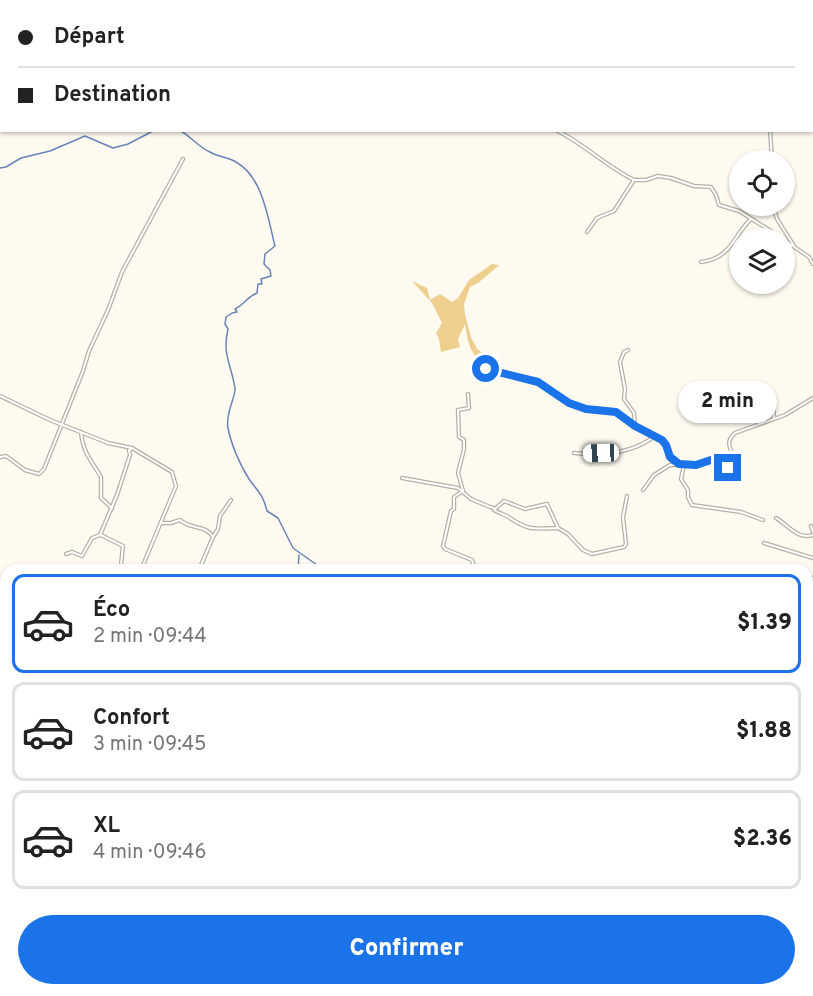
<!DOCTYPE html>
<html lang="fr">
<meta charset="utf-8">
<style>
:root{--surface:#fff;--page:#f2f2f2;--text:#222;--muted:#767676;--line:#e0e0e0;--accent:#1a73e8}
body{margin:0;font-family:Overpass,sans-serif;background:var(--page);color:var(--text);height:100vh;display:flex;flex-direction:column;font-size:22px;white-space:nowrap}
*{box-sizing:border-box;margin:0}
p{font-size:20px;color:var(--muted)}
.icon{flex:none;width:33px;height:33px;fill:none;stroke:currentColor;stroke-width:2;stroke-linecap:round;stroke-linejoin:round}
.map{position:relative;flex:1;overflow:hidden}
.panel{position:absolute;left:0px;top:564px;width:813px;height:432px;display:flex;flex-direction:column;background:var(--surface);border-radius:18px 18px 0 0;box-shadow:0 2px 4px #0004}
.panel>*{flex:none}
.banner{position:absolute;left:0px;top:0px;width:813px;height:132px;box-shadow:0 2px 4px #0004;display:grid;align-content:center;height:132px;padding:0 18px;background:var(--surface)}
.controls{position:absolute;left:729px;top:150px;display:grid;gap:12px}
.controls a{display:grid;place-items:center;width:66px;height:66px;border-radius:50%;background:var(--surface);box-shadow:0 2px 4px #0004;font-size:30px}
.end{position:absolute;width:27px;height:27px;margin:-14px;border:8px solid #1a73e8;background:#fff;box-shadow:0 0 0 3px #fff}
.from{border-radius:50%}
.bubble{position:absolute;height:42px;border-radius:21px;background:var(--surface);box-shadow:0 2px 4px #0004;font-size:20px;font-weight:800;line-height:42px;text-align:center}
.car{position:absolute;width:18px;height:36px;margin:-18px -9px;border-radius:8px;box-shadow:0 0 4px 2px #0007;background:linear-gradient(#fff 24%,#345 0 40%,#fff 0 76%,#345 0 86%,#fff 0)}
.banner b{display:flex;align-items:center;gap:21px;height:57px;font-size:22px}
.banner b+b{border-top:2px solid var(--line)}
.banner i{width:15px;height:15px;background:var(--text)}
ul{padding:10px 0 0;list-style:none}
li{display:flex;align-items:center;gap:18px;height:99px;margin:0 12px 9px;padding:0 6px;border:3px solid var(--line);border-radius:12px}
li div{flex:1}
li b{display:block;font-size:22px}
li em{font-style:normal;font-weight:800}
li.current{border-color:var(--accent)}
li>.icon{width:54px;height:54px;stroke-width:1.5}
.button{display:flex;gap:12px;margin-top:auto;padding:12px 18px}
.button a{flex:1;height:69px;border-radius:36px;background:var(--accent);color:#fff;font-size:24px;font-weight:800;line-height:69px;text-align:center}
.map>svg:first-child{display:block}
.green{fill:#eecf8d}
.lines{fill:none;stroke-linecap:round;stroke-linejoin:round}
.stream{stroke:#6884b8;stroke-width:1.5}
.street-casing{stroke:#b6b1a5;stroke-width:4.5}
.street{stroke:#fff;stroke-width:2}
.route{stroke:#1a73e8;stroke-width:8}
</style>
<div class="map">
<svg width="813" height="996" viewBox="0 0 813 996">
<rect width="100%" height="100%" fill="#fefaf0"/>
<path class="green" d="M492 264 499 265 478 283 470 287 464 304 465 315 471 337 477 349 484 354 488 364C469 357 468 341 465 324L458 339 460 347 441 352 439 339 436 333 442 323 432 303 412 281 427 288 430 300 440 294 452 302 458 298 469 280Z"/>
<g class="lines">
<g class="stream">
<path d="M557 0V2"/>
<path d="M179 130C191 136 198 147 210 152 218 157 228 157 236 162 263 177 268 219 275 246L265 254 264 264 270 270 271 276 261 279 262 284H258L257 293C248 296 244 305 235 309L237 312 232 313 226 317 225 324 228 329C222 354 231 364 235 388 236 397 225 413 228 428 231 444 240 465 249 479 258 492 263 494 267 511L278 518 293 548 324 570"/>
<path d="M0 168 6 167 21 158 50 151 85 136 113 148 128 144 155 130"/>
<path d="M298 570 299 555"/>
<path d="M807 686 813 688"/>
<path d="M0 970 6 978"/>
<path d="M12 990 13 996"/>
<path d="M34 990 42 996"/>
<path d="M526 990 527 996"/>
<path d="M67 996 74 990"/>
</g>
<defs>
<g id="street">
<path d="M471 0 473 2"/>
<path d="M626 0 627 2"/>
<path d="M556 130C584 144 606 166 634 180"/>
<path d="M770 130 772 160"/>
<path d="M773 206 777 219 794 246"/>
<path d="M587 232 597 218 614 211 634 180H646L658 176 671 178 694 186 711 187 716 195 719 205 739 211 782 238"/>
<path d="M784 240 809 257 813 264"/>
<path d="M701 262C732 258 732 237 751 219"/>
<path d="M628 350 624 352 620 362 625 389 624 399 634 413 635 426"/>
<path d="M486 369 538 382 569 403 586 409 616 412 635 426 662 440 666 445 670 457 679 464"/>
<path d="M468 394 469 408 458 410 459 437 464 440V449L458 473 463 491 454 497V509L451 511 443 546 445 549 472 560 475 570"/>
<path d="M0 396 50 420 108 443 132 448 172 472 176 486 141 570"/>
<path d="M768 396 773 404 774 418"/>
<path d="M81 432C83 453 91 460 101 477V498L112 508"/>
<path d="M574 453C602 456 633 453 655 436"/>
<path d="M0 457 6 456 25 470 39 474 44 469 83 371 89 351 108 310 122 272 183 159"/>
<path d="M684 465 681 479 688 490V497L692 505 741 512 763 520"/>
<path d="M402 478 458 488 471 499 490 507"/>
<path d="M643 490 654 475 670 465H696L711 460 728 468 734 462C733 449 723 444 735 433L785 415 813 398"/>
<path d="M491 507 495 509 504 501 525 509 547 504 558 528 568 534 583 550 592 554 624 547 626 544 623 517 627 496"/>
<path d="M494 510C499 513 503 514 507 516 529 531 532 529 558 528"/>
<path d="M776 518C789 526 798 540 813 535"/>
<path d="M162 523H171L180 520C191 530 205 524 213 537"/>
<path d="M811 526 813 532"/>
<path d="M101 535 123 546 121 565 125 570"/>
<path d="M764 543 813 558"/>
<path d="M66 554 72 552 82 556 92 538 100 535 117 495 130 455 129 450 132 448"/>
<path d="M199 570 213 537 218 529 220 516 231 500"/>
<path d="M807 577 813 578"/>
<path d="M807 625 813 628"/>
<path d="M808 675 813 658"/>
<path d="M807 750 813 757"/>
<path d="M807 808 813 787"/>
<path d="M807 818 813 820"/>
<path d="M0 847 6 850"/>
<path d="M807 891 813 888"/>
<path d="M807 895 813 912"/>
<path d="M807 924 813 922"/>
<path d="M0 933 6 938"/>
<path d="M807 968 813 984 807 986"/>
<path d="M0 977 6 971"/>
<path d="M191 990 193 996"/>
<path d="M312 990 320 996"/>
<path d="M454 990 457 996"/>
<path d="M468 990 473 996"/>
<path d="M587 990 591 996"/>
<path d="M617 990 622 996"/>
<path d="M718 990 722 996"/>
<path d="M115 996 116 990"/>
<path d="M147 996 150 990"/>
<path d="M180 996 183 990"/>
<path d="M214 996 216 990"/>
<path d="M312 996 315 990"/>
<path d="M481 996 486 990"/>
<path d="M660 996 666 990"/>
<path d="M779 996 800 990"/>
</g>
</defs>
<use href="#street" class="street-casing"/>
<use href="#street" class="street"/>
</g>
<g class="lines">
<path class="route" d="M486 369 538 382 569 403 586 409 616 412 635 426 662 440 666 445 670 457 679 464 696 465 711 460 728 468"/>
</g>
</svg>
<div class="controls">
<a><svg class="icon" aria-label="locate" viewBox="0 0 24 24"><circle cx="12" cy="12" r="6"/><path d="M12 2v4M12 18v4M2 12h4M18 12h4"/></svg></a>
<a><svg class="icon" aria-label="layers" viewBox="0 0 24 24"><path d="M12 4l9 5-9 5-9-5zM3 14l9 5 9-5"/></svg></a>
</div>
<i class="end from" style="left:486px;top:369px"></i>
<i class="end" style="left:728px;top:468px"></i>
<div class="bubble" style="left:678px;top:381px;width:99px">2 min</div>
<i class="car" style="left:601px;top:453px;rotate:268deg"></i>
<div class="banner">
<b><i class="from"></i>Départ</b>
<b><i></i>Destination</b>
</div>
<section class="panel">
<ul>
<li class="current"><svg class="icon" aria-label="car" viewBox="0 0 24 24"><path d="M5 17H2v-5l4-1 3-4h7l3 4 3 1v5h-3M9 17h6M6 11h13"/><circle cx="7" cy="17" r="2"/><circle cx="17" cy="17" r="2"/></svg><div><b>Éco</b><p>2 min · 09:44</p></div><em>$1.39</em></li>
<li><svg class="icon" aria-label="car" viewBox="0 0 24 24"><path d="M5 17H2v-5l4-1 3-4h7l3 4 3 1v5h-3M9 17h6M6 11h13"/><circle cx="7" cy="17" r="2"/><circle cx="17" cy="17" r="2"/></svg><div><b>Confort</b><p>3 min · 09:45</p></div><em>$1.88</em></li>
<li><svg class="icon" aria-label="car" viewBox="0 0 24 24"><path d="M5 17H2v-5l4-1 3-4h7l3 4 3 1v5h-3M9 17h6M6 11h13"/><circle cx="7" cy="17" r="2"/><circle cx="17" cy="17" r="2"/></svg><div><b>XL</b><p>4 min · 09:46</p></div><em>$2.36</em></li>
</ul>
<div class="button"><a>Confirmer</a></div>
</section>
</div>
